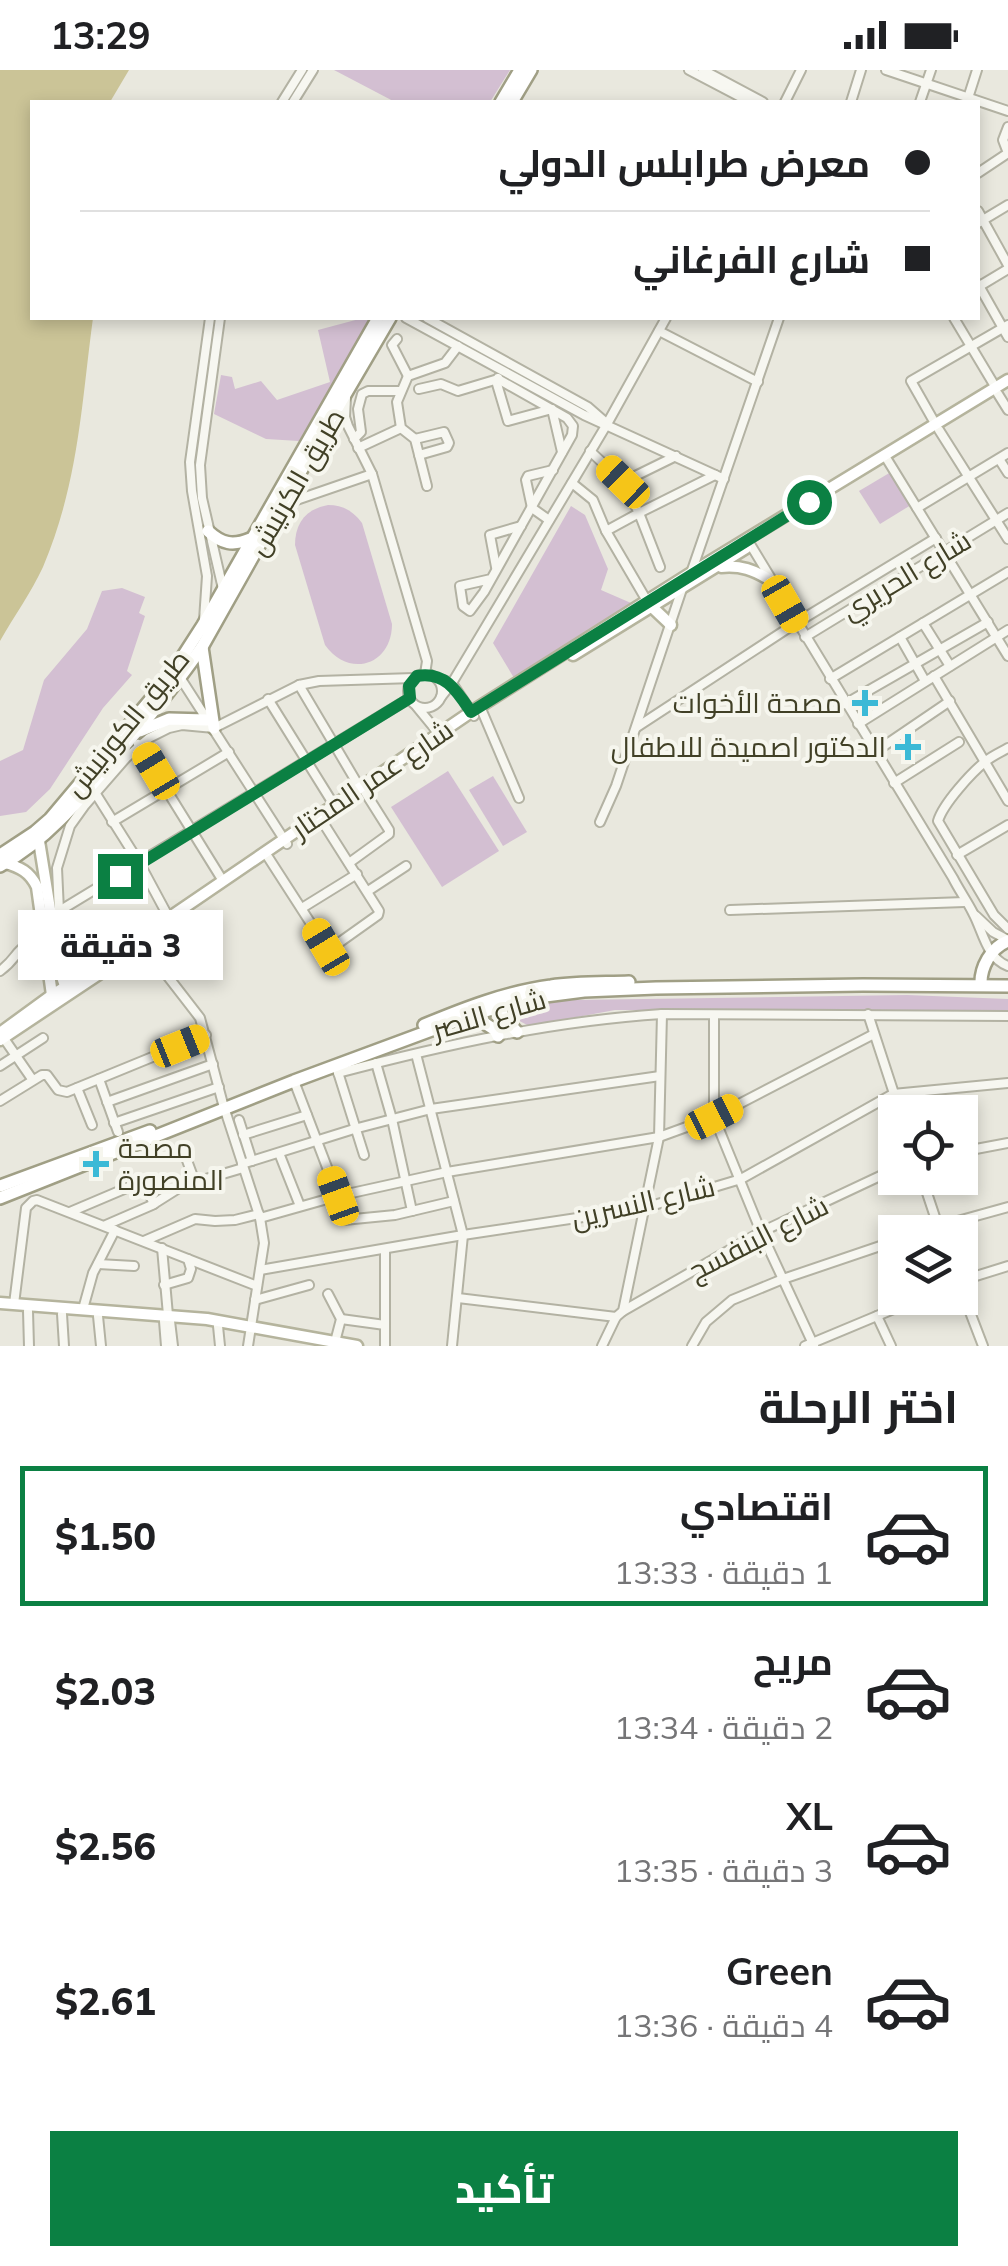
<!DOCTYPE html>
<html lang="ar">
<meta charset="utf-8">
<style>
:root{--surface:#fff;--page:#f6f6f6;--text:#202124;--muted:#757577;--line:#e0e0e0;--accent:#0b8043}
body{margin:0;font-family:Mulish,Cairo,sans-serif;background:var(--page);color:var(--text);direction:rtl;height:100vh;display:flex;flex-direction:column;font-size:38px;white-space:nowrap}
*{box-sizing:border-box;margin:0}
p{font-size:32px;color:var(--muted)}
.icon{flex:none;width:55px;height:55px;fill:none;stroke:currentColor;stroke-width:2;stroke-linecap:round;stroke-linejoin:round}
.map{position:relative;height:1276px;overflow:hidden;direction:ltr}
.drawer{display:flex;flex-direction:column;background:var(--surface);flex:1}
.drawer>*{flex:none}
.top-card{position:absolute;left:30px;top:30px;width:950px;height:220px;border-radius:0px;box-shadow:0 5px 15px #0003;direction:rtl;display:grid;align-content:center;height:220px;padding:0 50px;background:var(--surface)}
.fabs{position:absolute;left:878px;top:1025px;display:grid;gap:20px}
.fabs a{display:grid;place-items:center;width:100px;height:100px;border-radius:0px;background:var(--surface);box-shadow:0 5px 15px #0003;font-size:50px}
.end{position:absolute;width:45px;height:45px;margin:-22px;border:12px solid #0b8043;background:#fff;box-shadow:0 0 0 5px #fff}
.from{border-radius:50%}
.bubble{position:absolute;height:70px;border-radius:0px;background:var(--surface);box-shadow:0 5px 15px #0003;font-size:32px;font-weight:800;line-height:70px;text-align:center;direction:rtl}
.car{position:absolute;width:30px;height:60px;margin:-30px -15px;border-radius:12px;box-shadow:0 0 8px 2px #0007;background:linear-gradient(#f5c518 24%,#345 0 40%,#f5c518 0 76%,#345 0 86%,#f5c518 0)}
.top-card b{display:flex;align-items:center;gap:35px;height:95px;font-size:38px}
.top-card b+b{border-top:2px solid var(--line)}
.top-card i{width:25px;height:25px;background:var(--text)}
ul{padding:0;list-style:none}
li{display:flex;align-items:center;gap:30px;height:140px;margin:0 20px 15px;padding:0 30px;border:5px solid transparent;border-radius:0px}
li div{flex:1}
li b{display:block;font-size:38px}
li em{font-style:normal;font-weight:800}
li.selected{border-color:var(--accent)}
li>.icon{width:90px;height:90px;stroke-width:1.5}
h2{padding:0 50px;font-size:45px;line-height:120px}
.button{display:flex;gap:20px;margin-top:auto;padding:20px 50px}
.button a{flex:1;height:115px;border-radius:0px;background:var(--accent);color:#fff;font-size:40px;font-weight:800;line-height:115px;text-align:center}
.status{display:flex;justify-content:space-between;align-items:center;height:70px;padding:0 50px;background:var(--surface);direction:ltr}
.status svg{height:28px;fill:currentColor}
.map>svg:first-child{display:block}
.green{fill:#d3bfd2}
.water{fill:#cbc497}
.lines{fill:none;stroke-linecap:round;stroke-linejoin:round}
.minor-casing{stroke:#b3b2a3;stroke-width:12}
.major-casing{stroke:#b5b49d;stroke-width:15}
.highway-casing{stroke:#a09f85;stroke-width:16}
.minor{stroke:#f7f7f1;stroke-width:8}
.major{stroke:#fff;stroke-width:10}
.highway{stroke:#fff;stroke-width:11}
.route{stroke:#0b8043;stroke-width:12}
.poi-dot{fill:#3bb9d6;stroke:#f6f6ee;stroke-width:4}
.labels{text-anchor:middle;stroke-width:8;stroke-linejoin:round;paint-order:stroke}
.street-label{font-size:28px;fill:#414026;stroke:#f6f6ee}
.poi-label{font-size:28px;fill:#414026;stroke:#f6f6ee;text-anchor:end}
</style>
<div class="status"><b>13:29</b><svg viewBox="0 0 49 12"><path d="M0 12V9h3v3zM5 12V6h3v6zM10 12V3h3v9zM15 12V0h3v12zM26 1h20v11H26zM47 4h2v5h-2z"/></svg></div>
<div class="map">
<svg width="1008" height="1276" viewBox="0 0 1008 1276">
<rect width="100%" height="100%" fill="#e9e8de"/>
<g class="green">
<path d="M334 0H510L490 32H395Z"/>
<path d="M363 248H371L299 371 266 369 214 344 221 305 232 307 235 319 261 311 277 330 330 312 318 260Z"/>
<path d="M891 402 911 435 880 454 859 421Z"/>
<path d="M328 435C343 435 353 441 362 453L392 554C392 595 349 609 325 575L295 475C295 453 306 439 328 435Z"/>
<path d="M571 436 585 445 608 499 601 520 631 533 514 608 493 573Z"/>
<path d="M122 518 145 527 139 543 145 546 127 601 132 605 103 638 50 719 26 742 0 746V691L23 680 44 610 87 559 102 521Z"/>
<path d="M448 701 499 781 442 817 391 737Z"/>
<path d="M493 706 527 762 503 776 469 720Z"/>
<path d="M907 925 1008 929V941L615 940 529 956 512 947 510 941 546 932 575 930Z"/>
</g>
<path class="water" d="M0 0H129L110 32H32V248H93C81 337 79 411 43 497 31 523 14 546 0 571Z"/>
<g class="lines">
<defs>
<g id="minor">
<path d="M689 0 750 32"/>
<path d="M703 0 763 32"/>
<path d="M886 0 1008 41"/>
<path d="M968 28 977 0"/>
<path d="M282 32 302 0"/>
<path d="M293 32 313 0"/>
<path d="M785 32 801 0"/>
<path d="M851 32 861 0"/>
<path d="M920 32 931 0"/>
<path d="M978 103 1008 83 1003 70 1008 57"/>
<path d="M978 141 1008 195"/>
<path d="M978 153 1008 135"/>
<path d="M978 214 1008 267"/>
<path d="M978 217 1008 199"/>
<path d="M220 248 200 395 202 428 223 519"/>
<path d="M406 248 584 345 724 409"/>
<path d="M427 248 588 337 604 351"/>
<path d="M954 248 996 318"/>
<path d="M659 261 758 312"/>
<path d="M397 269 392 275 408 306"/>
<path d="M498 308 497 314 508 351 552 339 562 382"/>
<path d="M419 319 441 314 458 321 498 309 567 348 573 356 572 365 484 522 470 541 463 536 460 516 491 509"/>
<path d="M998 324 1008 340"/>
<path d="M346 328 345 347 348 356 372 404 427 591 425 604"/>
<path d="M936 355 911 311 1008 255"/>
<path d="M939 360 1008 469"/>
<path d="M354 369 361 362 358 339 362 324 368 321H399"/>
<path d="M415 369 444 362 449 373 447 377 419 385"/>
<path d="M358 378 401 358"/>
<path d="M590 381 623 412 639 443 715 405"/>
<path d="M885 386 1008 586"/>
<path d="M999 389 1008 403"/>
<path d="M623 412 676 386"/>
<path d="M572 413 593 430 606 461 639 443 660 497"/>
<path d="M427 416 415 369 401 358 397 332 408 306 445 293 458 276"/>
<path d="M282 435 372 404"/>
<path d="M917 438 1008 383"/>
<path d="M549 450 532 438 526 410 528 406 553 400"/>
<path d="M606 461 647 531"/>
<path d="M747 469 953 808C959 820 967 831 973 843 983 861 986 888 1008 896"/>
<path d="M496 497 490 465 521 456"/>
<path d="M691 503 779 248"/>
<path d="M204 550 207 506 192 421 190 392 210 248"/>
<path d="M923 553 950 596"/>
<path d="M805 567 1008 443"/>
<path d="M900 567 925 611"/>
<circle cx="425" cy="621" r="17"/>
<path d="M934 606 1008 731"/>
<path d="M436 608 452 613 474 646"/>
<path d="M181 609 287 774"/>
<path d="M830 609 1008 502"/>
<path d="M299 615 360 718"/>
<path d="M441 627 452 613 485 558 607 354 666 248"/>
<path d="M268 629 334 735"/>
<path d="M845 634 988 552"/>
<path d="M417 637 440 665"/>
<path d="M482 641 519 728"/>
<path d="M858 654 1008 560"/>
<path d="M637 657 796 553 936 468"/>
<path d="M138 674 223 811"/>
<path d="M1008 678C1001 682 992 686 986 691 971 703 943 734 938 751L994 845 1008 859"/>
<path d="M875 682 950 631"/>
<path d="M894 713 959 672"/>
<path d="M94 721 140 794 169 848"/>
<path d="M112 752 229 682"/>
<path d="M600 752 616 716 682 519"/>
<path d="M957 785 1008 755"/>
<path d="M268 787 326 877H333L378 845 379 841 322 751"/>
<path d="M349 793 389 764V760L365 722"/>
<path d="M368 821 406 796"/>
<path d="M302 838 357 804"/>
<path d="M730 840 965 832"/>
<path d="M59 841 57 798 70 756 85 735 126 688 149 668 169 658 182 655 214 658 299 615 319 611 414 608"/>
<path d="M56 843 410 628"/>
<path d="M976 846 993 862 1008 870"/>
<path d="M142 873 200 948 223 1034 260 1148 264 1173 248 1276"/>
<path d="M0 901C23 884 11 877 46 870"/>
<path d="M868 944 900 1042"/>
<path d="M714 945V1047L761 1162 814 1276"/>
<path d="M3 967 32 1009"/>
<path d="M416 984 463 1165 452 1276"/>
<path d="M376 993 392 1049 412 1141"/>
<path d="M0 996 43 968"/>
<path d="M337 999 364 1085"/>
<path d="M338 1003C444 975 552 951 662 944L1008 946"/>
<path d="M99 1009 118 1062"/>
<path d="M294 1011 338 1126"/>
<path d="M77 1018 92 1055"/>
<path d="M0 1031 42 1005H47L58 1020 67 1022 206 965"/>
<path d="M107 1032 213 994"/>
<path d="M239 1050 252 1091"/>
<path d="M114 1053 219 1017"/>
<path d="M243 1065 307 1045"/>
<path d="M182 1077 195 1112"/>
<path d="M960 1082 1008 1073"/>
<path d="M279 1083 300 1136"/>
<path d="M242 1094 354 1059 431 1039 660 1006"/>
<path d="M922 1108 940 1162"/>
<path d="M334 1127 339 1146 344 1150 395 1145 454 1131"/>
<path d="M70 1142 143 1111 154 1134"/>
<path d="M260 1148 338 1126 447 1102 659 1067 714 1047 874 964"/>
<path d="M106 1155 152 1135 182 1116 243 1098"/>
<path d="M918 1162 1008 1137"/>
<path d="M144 1171 195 1149 215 1151 235 1150 259 1144"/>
<path d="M162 1178 168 1245"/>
<path d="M385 1179V1276"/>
<path d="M98 1194 134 1196"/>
<path d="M260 1200 463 1165 644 1138 741 1109 893 1024 1008 1013"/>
<path d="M960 1211 1008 1196"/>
<path d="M164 1215 188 1208 191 1199 188 1189"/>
<path d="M960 1216 983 1276"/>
<path d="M328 1224 341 1249 335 1272"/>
<path d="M458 1228 616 1247"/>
<path d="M255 1230 309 1215"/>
<path d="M14 1234 26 1138 33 1131 37 1130 257 1216"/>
<path d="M83 1239 93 1203 115 1160"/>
<path d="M28 1241 29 1276"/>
<path d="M623 1241 761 1162 895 1099"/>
<path d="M62 1244 64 1276"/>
<path d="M98 1246 101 1276"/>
<path d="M877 1246 891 1276"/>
<path d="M341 1249 385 1255"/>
<path d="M164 1251 166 1276"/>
<path d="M170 1251 173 1276"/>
<path d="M218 1256 220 1276"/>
<path d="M602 1276 616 1247 623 1241 659 1067 662 944"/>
<path d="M692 1276 706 1252 732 1230 783 1209 895 1171"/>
<path d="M805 1276 920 1228"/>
</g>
<g id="major">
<path d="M721 497C741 495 754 500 770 510"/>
<path d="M652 537 671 555"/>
<path d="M573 585 746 478"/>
<path d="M39 771 60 901 67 922"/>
<path d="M5 793C20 797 30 802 37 817L52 925"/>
<path d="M0 963 52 925 91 901 471 642 691 503 1008 310"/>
<path d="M0 970 99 904"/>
<path d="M0 1233 207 1249 357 1276"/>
</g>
<g id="highway">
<path d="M501 32 520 0"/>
<path d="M512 32 531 0"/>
<path d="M208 461C222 474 233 476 250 469"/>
<path d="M202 577 214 658"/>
<path d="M140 661 169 649 207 650"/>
<path d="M0 785 35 762 50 749 167 610 185 583 203 555 378 248"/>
<path d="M0 796C51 768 85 723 121 680 150 646 177 613 202 577L315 376 390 248"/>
<path d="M981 915C980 898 991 877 1008 871"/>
<path d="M500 936 503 946 517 962"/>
<path d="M472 945 495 960 498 966"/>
<path d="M424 955C465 938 506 922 551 916 576 912 603 913 629 912"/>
<path d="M0 1116 150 1061"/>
<path d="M0 1128 294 1011 472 945 530 928 584 921 656 918 863 915 1008 916"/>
</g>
</defs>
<use href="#minor" class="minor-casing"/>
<use href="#major" class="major-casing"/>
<use href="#highway" class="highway-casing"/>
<use href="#minor" class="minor"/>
<use href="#major" class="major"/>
<use href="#highway" class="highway"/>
</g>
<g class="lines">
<path class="route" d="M120 806 410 628 409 616 417 606C445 601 457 621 471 642L809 432"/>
</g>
<g class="poi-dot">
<path d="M860 618h10v10h10v10h-10v10h-10v-10h-10v-10h10z"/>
<path d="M903 662h10v10h10v10h-10v10h-10v-10h-10v-10h10z"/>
<path d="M91 1079h10v10h10v10h-10v10h-10v-10h-10v-10h10z"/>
</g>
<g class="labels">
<g class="street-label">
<text transform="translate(296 412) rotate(-60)" y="10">طريق الكرنيش</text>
<text transform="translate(906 505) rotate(-31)" y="10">شارع الحريري</text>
<text transform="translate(127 653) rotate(-51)" y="10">طريق الكورنيش</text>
<text transform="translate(372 709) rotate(-34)" y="10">شارع عمر المختار</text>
<text transform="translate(489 944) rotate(-16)" y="10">شارع النصر</text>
<text transform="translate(643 1132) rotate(-13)" y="10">شارع النسرين</text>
<text transform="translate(758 1168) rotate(-27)" y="10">شارع البنفسج</text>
</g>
<g class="poi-label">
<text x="842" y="643">مصحة الأخوات</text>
<text x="886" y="687">الدكتور اصميدة للاطفال</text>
<text x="118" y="1088" text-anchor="start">مصحة<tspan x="118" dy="32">المنصورة</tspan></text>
</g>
</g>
</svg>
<div class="fabs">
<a><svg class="icon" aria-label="locate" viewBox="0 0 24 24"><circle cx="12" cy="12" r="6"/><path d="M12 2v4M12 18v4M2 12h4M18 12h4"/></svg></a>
<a><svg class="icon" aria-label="layers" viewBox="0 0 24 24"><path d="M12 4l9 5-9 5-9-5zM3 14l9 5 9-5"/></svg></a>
</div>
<i class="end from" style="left:809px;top:432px"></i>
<i class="end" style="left:120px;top:806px"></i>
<div class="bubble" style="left:18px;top:840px;width:205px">3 دقيقة</div>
<i class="car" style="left:623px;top:412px;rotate:314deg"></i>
<i class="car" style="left:785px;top:534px;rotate:150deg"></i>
<i class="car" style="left:156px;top:701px;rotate:329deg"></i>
<i class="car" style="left:326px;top:877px;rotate:329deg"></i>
<i class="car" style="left:180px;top:976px;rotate:68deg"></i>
<i class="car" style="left:714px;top:1047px;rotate:63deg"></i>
<i class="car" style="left:338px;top:1126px;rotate:340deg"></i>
<div class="top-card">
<b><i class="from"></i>معرض طرابلس الدولي</b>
<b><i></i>شارع الفرغاني</b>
</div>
</div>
<section class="drawer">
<h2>اختر الرحلة</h2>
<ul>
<li class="selected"><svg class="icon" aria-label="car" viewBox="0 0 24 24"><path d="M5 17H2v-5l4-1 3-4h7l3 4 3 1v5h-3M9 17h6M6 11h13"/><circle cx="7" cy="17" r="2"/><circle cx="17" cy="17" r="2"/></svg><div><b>اقتصادي</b><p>1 دقيقة · 13:33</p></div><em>$1.50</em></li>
<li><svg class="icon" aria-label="car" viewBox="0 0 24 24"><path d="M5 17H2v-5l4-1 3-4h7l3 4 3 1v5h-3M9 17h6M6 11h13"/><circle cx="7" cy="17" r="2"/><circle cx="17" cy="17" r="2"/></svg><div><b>مريح</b><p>2 دقيقة · 13:34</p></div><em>$2.03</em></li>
<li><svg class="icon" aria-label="car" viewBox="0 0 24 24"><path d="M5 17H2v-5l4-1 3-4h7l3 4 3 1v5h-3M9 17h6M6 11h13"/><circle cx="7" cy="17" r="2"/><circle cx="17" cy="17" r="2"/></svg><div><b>XL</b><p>3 دقيقة · 13:35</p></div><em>$2.56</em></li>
<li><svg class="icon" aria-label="car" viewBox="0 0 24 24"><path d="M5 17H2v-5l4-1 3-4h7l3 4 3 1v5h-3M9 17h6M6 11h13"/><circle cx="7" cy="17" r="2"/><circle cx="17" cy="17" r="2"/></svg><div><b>Green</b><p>4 دقيقة · 13:36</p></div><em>$2.61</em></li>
</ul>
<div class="button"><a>تأكيد</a></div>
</section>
